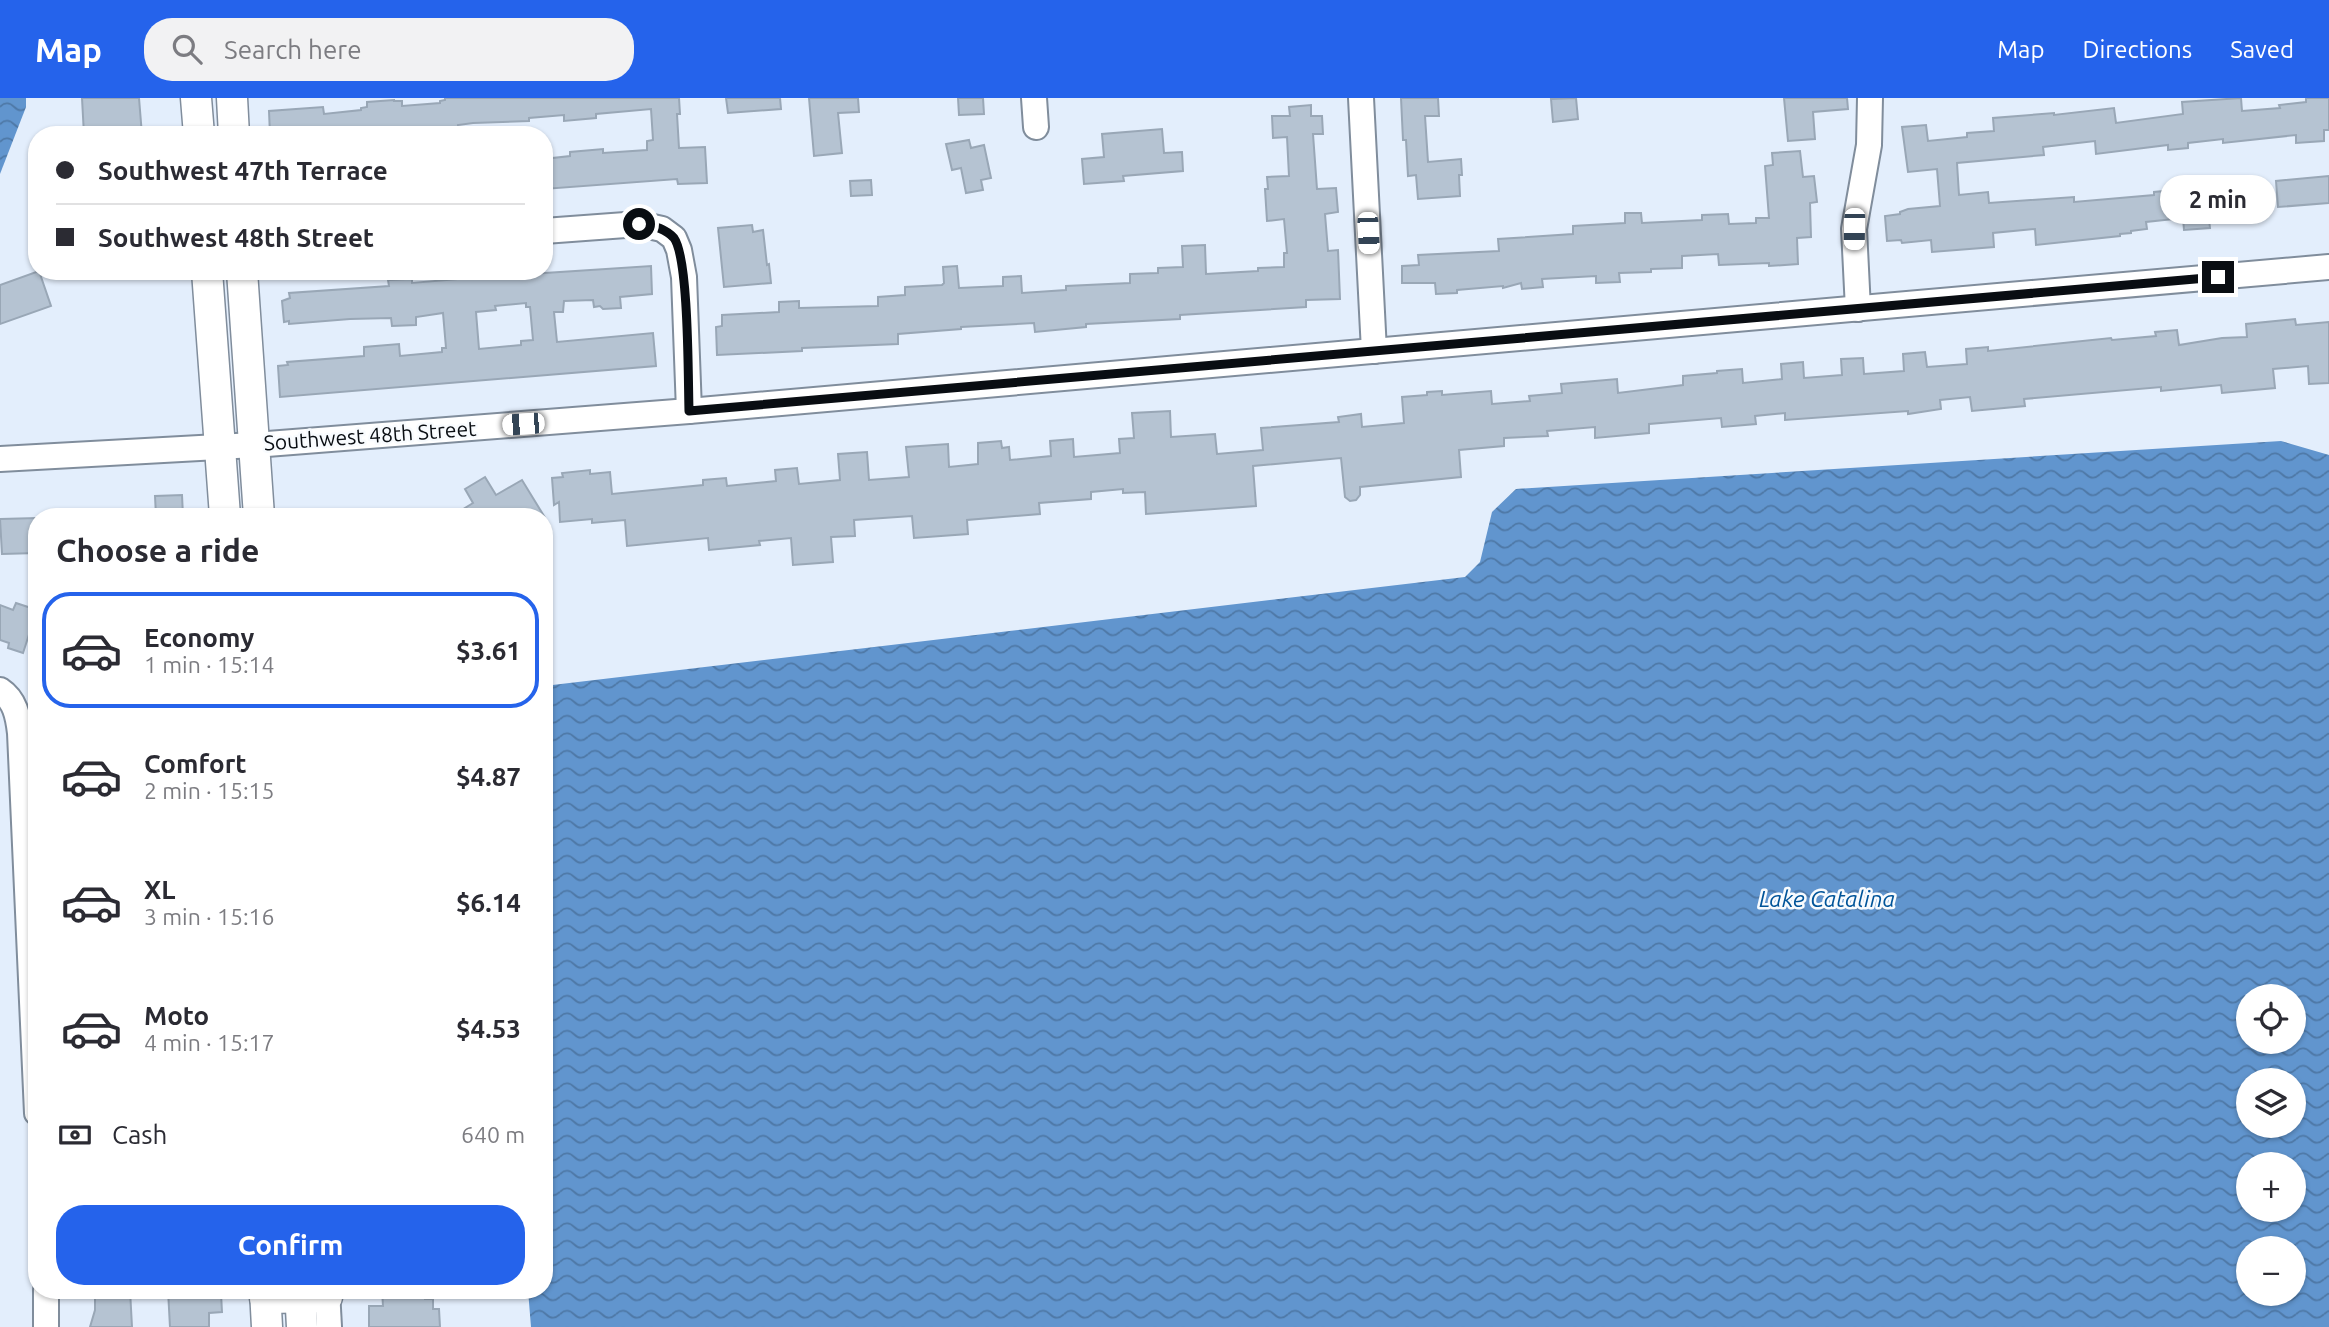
<!DOCTYPE html>
<meta charset="utf-8">
<style>
:root{--surface:#fff;--page:#f2f2f3;--text:#2b2b33;--muted:#7c7c81;--line:#e1e1e2;--accent:#2563eb}
body{margin:0;font-family:Ubuntu,sans-serif;background:var(--page);color:var(--text);height:100vh;display:flex;flex-direction:column;font-size:26px;white-space:nowrap}
*{box-sizing:border-box;margin:0}
p{font-size:23px;color:var(--muted)}
.icon{flex:none;width:38px;height:38px;fill:none;stroke:currentColor;stroke-width:2;stroke-linecap:round;stroke-linejoin:round}
.map{position:relative;flex:1;overflow:hidden}
.drawer{position:absolute;left:28px;top:410px;width:525px;height:791px;display:flex;flex-direction:column;background:var(--surface);border-radius:28px;box-shadow:0 2px 5px #0004}
.drawer>*{flex:none}
.top-card{position:absolute;left:28px;top:28px;width:525px;height:154px;border-radius:28px;box-shadow:0 2px 5px #0004;display:grid;align-content:center;height:154px;padding:0 28px;background:var(--surface)}
.fabs{position:absolute;left:2236px;top:886px;display:grid;gap:14px}
.fabs a{display:grid;place-items:center;width:70px;height:70px;border-radius:50%;background:var(--surface);box-shadow:0 2px 5px #0004;font-size:35px}
.end{position:absolute;width:32px;height:32px;margin:-16px;border:9px solid #090d12;background:#fff;box-shadow:0 0 0 4px #fff}
.from{border-radius:50%}
.bubble{position:absolute;height:49px;border-radius:24px;background:var(--surface);box-shadow:0 2px 5px #0004;font-size:23px;font-weight:700;line-height:49px;text-align:center}
.car{position:absolute;width:21px;height:42px;margin:-21px -10px;border-radius:9px;box-shadow:0 0 5px 2px #0007;background:linear-gradient(#fff 24%,#345 0 40%,#fff 0 76%,#345 0 86%,#fff 0)}
.top-card b{display:flex;align-items:center;gap:24px;height:66px;font-size:26px}
.top-card b+b{border-top:2px solid var(--line)}
.top-card i{width:18px;height:18px;background:var(--text)}
ul{padding:0;list-style:none}
li{display:flex;align-items:center;gap:21px;height:116px;margin:0 14px 10px;padding:0 14px;border:4px solid transparent;border-radius:28px}
li div{flex:1}
li b{display:block;font-size:26px}
li em{font-style:normal;font-weight:700}
li.selected{border-color:var(--accent)}
li>.icon{width:63px;height:63px;stroke-width:1.5}
h2{padding:0 28px;font-size:32px;line-height:84px}
.pay{display:flex;align-items:center;gap:18px;height:77px;padding:0 28px;font-size:26px}
.pay p{margin-inline-start:auto}
.primary-button{display:flex;gap:14px;margin-top:auto;padding:14px 28px}
.primary-button a{flex:1;height:80px;border-radius:28px;background:var(--accent);color:#fff;font-size:28px;font-weight:700;line-height:80px;text-align:center}
header{display:flex;align-items:center;gap:42px;box-sizing:border-box;height:98px;padding:0 35px;background:var(--accent);color:#fff}
header strong{font-size:33px}
nav{display:flex;gap:38px;margin-inline-start:auto;font-size:24px}
.search{width:490px;height:63px;background:var(--page);display:flex;align-items:center;gap:18px;box-sizing:border-box;padding:0 24px;border-radius:28px;color:var(--muted);font-size:26px}
.map>svg:first-child{display:block}
.water{fill:url(#water-waves);fill-rule:evenodd}
.building{fill:#b5c3d2;stroke:#99a7b6;stroke-width:2;fill-rule:evenodd}
.lines{fill:none;stroke-linecap:round;stroke-linejoin:round}
.minor-casing{stroke:#808d9c;stroke-width:28}
.major-casing{stroke:#808d9c;stroke-width:33}
.minor{stroke:#fff;stroke-width:24}
.major{stroke:#fff;stroke-width:30}
.route{stroke:#090d12;stroke-width:9}
.labels{text-anchor:middle;stroke-width:5;stroke-linejoin:round;paint-order:stroke}
.street-label{font-size:21px;fill:#090d12;stroke:#f8fbfe}
.water-label{font-size:23px;font-style:italic;fill:#005499;stroke:#f8fbfe}
</style>
<header>
<strong>Map</strong>
<div class="search"><svg class="icon" aria-label="search" viewBox="0 0 24 24"><circle cx="10" cy="10" r="6"/><path d="M15 15l6 6"/></svg>Search here</div>
<nav><a>Map</a><a>Directions</a><a>Saved</a></nav>
</header>
<div class="map">
<svg width="2329" height="1229" viewBox="0 0 2329 1229">
<defs>
<pattern id="water-waves" width="16" height="10" patternUnits="userSpaceOnUse" patternTransform="scale(1.75)"><rect width="16" height="10" fill="#6195ce"/><path d="M0 5q4-4 8 0t8 0" fill="none" stroke="#4e78a6"/></pattern>
</defs>
<rect width="100%" height="100%" fill="#e3eefc"/>
<g class="water">
<path d="M0 0H26V9L0 76Z"/>
<path d="M2281 343 2329 357V1229H531L528 1192H544V588L1465 479 1480 464 1492 414 1516 391ZM2249 898H2294V943H2249ZM2249 982H2294V1027H2249ZM2249 1066H2294V1111H2249ZM2249 1150H2294V1195H2249Z"/>
</g>
<g class="building">
<path d="M82 0H139L142 37H84Z"/>
<path d="M445 0H679L680 16H677L679 50 705 49 707 85 678 86 677 81 544 91V61L570 58V54L603 51V55L647 52V43L653 42 651 11 596 16V20L564 23V17L529 20V23L473 25 458 27 459 36 446 37H433V30L366 37H270L269 13 323 9 324 16 361 12V10L367 9V4L394 2V3H402V8L440 5V3L445 2Z"/>
<path d="M726 0H780L781 11 728 15Z"/>
<path d="M809 0H858L859 14 838 15 842 55 814 58Z"/>
<path d="M958 0H983L984 16 959 17Z"/>
<path d="M1401 0H1438L1439 18H1425L1428 64 1461 61 1462 77H1459L1460 98 1418 101 1416 77 1408 78 1406 42H1403Z"/>
<path d="M1576 0 1578 21 1553 24 1551 1Z"/>
<path d="M1784 0H1847L1848 11 1813 14 1815 41 1788 43Z"/>
<path d="M2241 0 2242 13 2280 10 2279 7 2306 4V0H2329V32H2324V43L2296 45V37L2223 45V41L2188 45V50L2168 52V47L2096 56 2095 43 2043 49 2044 57 1957 65 1959 97 1988 94 1989 105 2074 99V104L2154 97V94L2205 89 2210 130 2184 132 2183 120 2146 124 2147 131 2131 133V135L2120 136V138L2036 147 2035 131 1993 135 1994 149 1932 154 1931 142 1902 145 1901 142 1887 143 1885 118 1900 116V114L1908 111 1940 108 1937 71 1908 74 1902 29 1926 27 1928 43 1967 39V35L1994 33 1993 20 2054 15V17L2114 10 2116 25 2183 16 2182 4Z"/>
<path d="M1311 7V18H1322L1323 36H1313L1317 91 1336 90 1338 114 1325 116 1328 153 1338 152 1340 201 1306 202V209L1180 217V221L1086 226V229L1035 234 1034 225 961 229V231L898 236V246L802 250V253L717 257 716 229 722 228V217L779 214V204L799 203V210L878 208V199L905 197V189L942 187 944 185 943 169 957 168 959 190 1003 188V179L1021 178 1022 195 1066 192V188L1130 185V176L1158 175V170L1183 169 1182 148 1205 147 1206 176 1258 173V170L1284 169V155H1287L1284 121 1267 123 1265 91H1268L1267 79 1289 78 1287 39 1273 40 1272 18H1290L1289 9Z"/>
<path d="M1162 31 1164 55 1182 54 1183 73 1123 78 1124 83 1084 86 1082 61 1104 59 1102 36Z"/>
<path d="M969 42 971 50 984 47 991 80 981 82 983 92 966 95 961 70 952 72 946 46Z"/>
<path d="M1800 53 1803 79 1814 78 1817 104 1810 105 1811 139 1797 140 1798 166 1769 168V165L1719 167 1718 156 1682 158V170L1651 171V174L1619 175 1620 184 1596 185V178L1542 181 1543 189 1522 191 1521 185 1503 190V188L1457 192V195L1436 196 1435 185H1402V168L1419 167 1418 157 1499 153 1498 141 1573 136V128L1625 125V115H1641L1642 125 1702 122V117L1728 116 1729 126 1756 125V120H1769L1765 68 1773 67 1772 55Z"/>
<path d="M2329 78V105L2278 109 2276 83Z"/>
<path d="M871 82 872 97 851 98 850 83Z"/>
<path d="M752 127 753 134 763 132 767 167 769 166 771 185 724 189 718 130Z"/>
<path d="M651 168 652 196 620 199 621 210 603 211 600 208 594 209 593 202 564 203 563 214H554L557 244 653 235 656 268 280 299 278 268 288 267 287 264 364 258V249L399 246 400 258 442 254V250H446L443 215 416 219V227L392 228 391 220 350 221 289 226V223L284 224 282 203 290 200 289 195 389 188 388 182 412 181V185L493 178V181L530 179V176ZM526 205V209H530L533 242 521 243V247L479 251 476 214 496 212 495 208Z"/>
<path d="M39 173 51 208 0 226V187Z"/>
<path d="M2295 221 2296 227 2329 224V285L2309 286 2308 268 2273 271 2275 290 2222 295 2221 287 2161 293V289L2024 301 2025 308 1972 313 1970 299 1940 302 1941 311 1908 316V313L1785 322V315L1755 318 1756 326 1722 329 1721 320 1649 326V335L1595 340V329L1547 333 1548 338 1504 340V348L1459 352 1461 379 1360 389V397L1356 402 1350 403 1345 399 1341 360 1253 368 1256 408 1146 416 1145 394 1123 395V391L1091 394V401L1039 405 1040 416 967 422 968 436 914 440 912 418 854 422 855 438 831 439 833 464 793 467 791 440 759 443 760 447 709 452 708 440 627 448 625 422 592 425V421L560 424 559 404 554 407 552 380 563 379 562 375 590 372V376L610 374 612 396 703 387V382L726 380 727 388 776 383 775 372 797 370 799 386 840 382 838 356 867 354 869 382 909 379 906 349 948 346 949 369 978 366V345L1001 343 1002 350 1009 349 1010 362 1051 358 1050 343 1073 341 1074 359 1120 355 1119 341 1134 340 1132 315 1170 313 1171 339 1215 336 1217 356 1263 352 1261 330 1339 324 1338 319 1361 316 1362 329 1404 325 1402 299 1427 297V294L1442 293V297L1491 293 1492 306 1530 303 1529 298 1562 295 1561 286 1617 281 1618 295 1683 287V278L1717 275V273L1742 271 1743 285 1782 281 1781 266 1803 264 1804 280 1842 277 1841 261 1863 260 1864 276 1904 273 1903 256 1925 254 1927 269 1967 266 1966 251 1988 249V253L2111 240 2112 242 2156 238 2155 234 2177 232 2179 247 2222 240 2247 239 2246 226Z"/>
<path d="M485 379 496 397 522 382 544 418H452L473 405 465 391Z"/>
<path d="M182 397 183 418H156L155 398Z"/>
<path d="M37 420V455L2 456 0 421Z"/>
<path d="M16 505 37 512 23 555 8 550 9 545 0 542V507L13 512Z"/>
<path d="M98 1192H130L132 1229H90L95 1212V1199H98Z"/>
<path d="M168 1192H190V1196L221 1195 222 1214 209 1215V1229H170Z"/>
<path d="M382 1192H425V1201H433V1211H439L440 1229H369V1208H383Z"/>
</g>
<g class="lines">
<defs>
<g id="minor">
<path d="M1034 0 1036 29"/>
<path d="M1361 0 1374 253"/>
<path d="M544 133 639 126 662 131 674 140 679 152 684 179 689 313"/>
<path d="M1858 211 1854 131 1869 47 1870 0"/>
<path d="M0 361 254 347 689 313 2329 169"/>
<path d="M0 592C15 602 18 618 20 635L37 1015"/>
<path d="M46 1192V1229"/>
<path d="M327 1192 329 1229"/>
</g>
<g id="major">
<path d="M196 0 199 37"/>
<path d="M232 0 234 37"/>
<path d="M207 173 225 418"/>
<path d="M242 173 259 418"/>
<path d="M265 1192 267 1229"/>
<path d="M300 1192 302 1229"/>
<path d="M265 1200 327 1199"/>
</g>
</defs>
<use href="#minor" class="minor-casing"/>
<use href="#major" class="major-casing"/>
<use href="#minor" class="minor"/>
<use href="#major" class="major"/>
</g>
<g class="lines">
<path class="route" d="M639 126C652 127 665 130 674 140 689 161 688 281 689 313L2218 179"/>
</g>
<g class="labels">
<g class="street-label">
<text transform="translate(370 338) rotate(-4)" y="7">Southwest 48th Street</text>
</g>
<g class="water-label">
<text x="1827" y="809">Lake Catalina</text>
</g>
</g>
</svg>
<div class="fabs">
<a><svg class="icon" aria-label="locate" viewBox="0 0 24 24"><circle cx="12" cy="12" r="6"/><path d="M12 2v4M12 18v4M2 12h4M18 12h4"/></svg></a>
<a><svg class="icon" aria-label="layers" viewBox="0 0 24 24"><path d="M12 4l9 5-9 5-9-5zM3 14l9 5 9-5"/></svg></a>
<a>+</a>
<a>−</a>
</div>
<i class="end from" style="left:639px;top:126px"></i>
<i class="end" style="left:2218px;top:179px"></i>
<div class="bubble" style="left:2160px;top:77px;width:116px">2 min</div>
<i class="car" style="left:1854px;top:131px;rotate:181deg"></i>
<i class="car" style="left:1368px;top:135px;rotate:177deg"></i>
<i class="car" style="left:523px;top:326px;rotate:266deg"></i>
<div class="top-card">
<b><i class="from"></i>Southwest 47th Terrace</b>
<b><i></i>Southwest 48th Street</b>
</div>
<section class="drawer">
<h2>Choose a ride</h2>
<ul>
<li class="selected"><svg class="icon" aria-label="car" viewBox="0 0 24 24"><path d="M5 17H2v-5l4-1 3-4h7l3 4 3 1v5h-3M9 17h6M6 11h13"/><circle cx="7" cy="17" r="2"/><circle cx="17" cy="17" r="2"/></svg><div><b>Economy</b><p>1 min · 15:14</p></div><em>$3.61</em></li>
<li><svg class="icon" aria-label="car" viewBox="0 0 24 24"><path d="M5 17H2v-5l4-1 3-4h7l3 4 3 1v5h-3M9 17h6M6 11h13"/><circle cx="7" cy="17" r="2"/><circle cx="17" cy="17" r="2"/></svg><div><b>Comfort</b><p>2 min · 15:15</p></div><em>$4.87</em></li>
<li><svg class="icon" aria-label="car" viewBox="0 0 24 24"><path d="M5 17H2v-5l4-1 3-4h7l3 4 3 1v5h-3M9 17h6M6 11h13"/><circle cx="7" cy="17" r="2"/><circle cx="17" cy="17" r="2"/></svg><div><b>XL</b><p>3 min · 15:16</p></div><em>$6.14</em></li>
<li><svg class="icon" aria-label="car" viewBox="0 0 24 24"><path d="M5 17H2v-5l4-1 3-4h7l3 4 3 1v5h-3M9 17h6M6 11h13"/><circle cx="7" cy="17" r="2"/><circle cx="17" cy="17" r="2"/></svg><div><b>Moto</b><p>4 min · 15:17</p></div><em>$4.53</em></li>
</ul>
<div class="pay"><svg class="icon" aria-label="cash" viewBox="0 0 24 24"><path d="M3 7h18v10H3z"/><circle cx="12" cy="12" r="2"/></svg>Cash<p>640 m</p></div>
<div class="primary-button"><a>Confirm</a></div>
</section>
</div>
